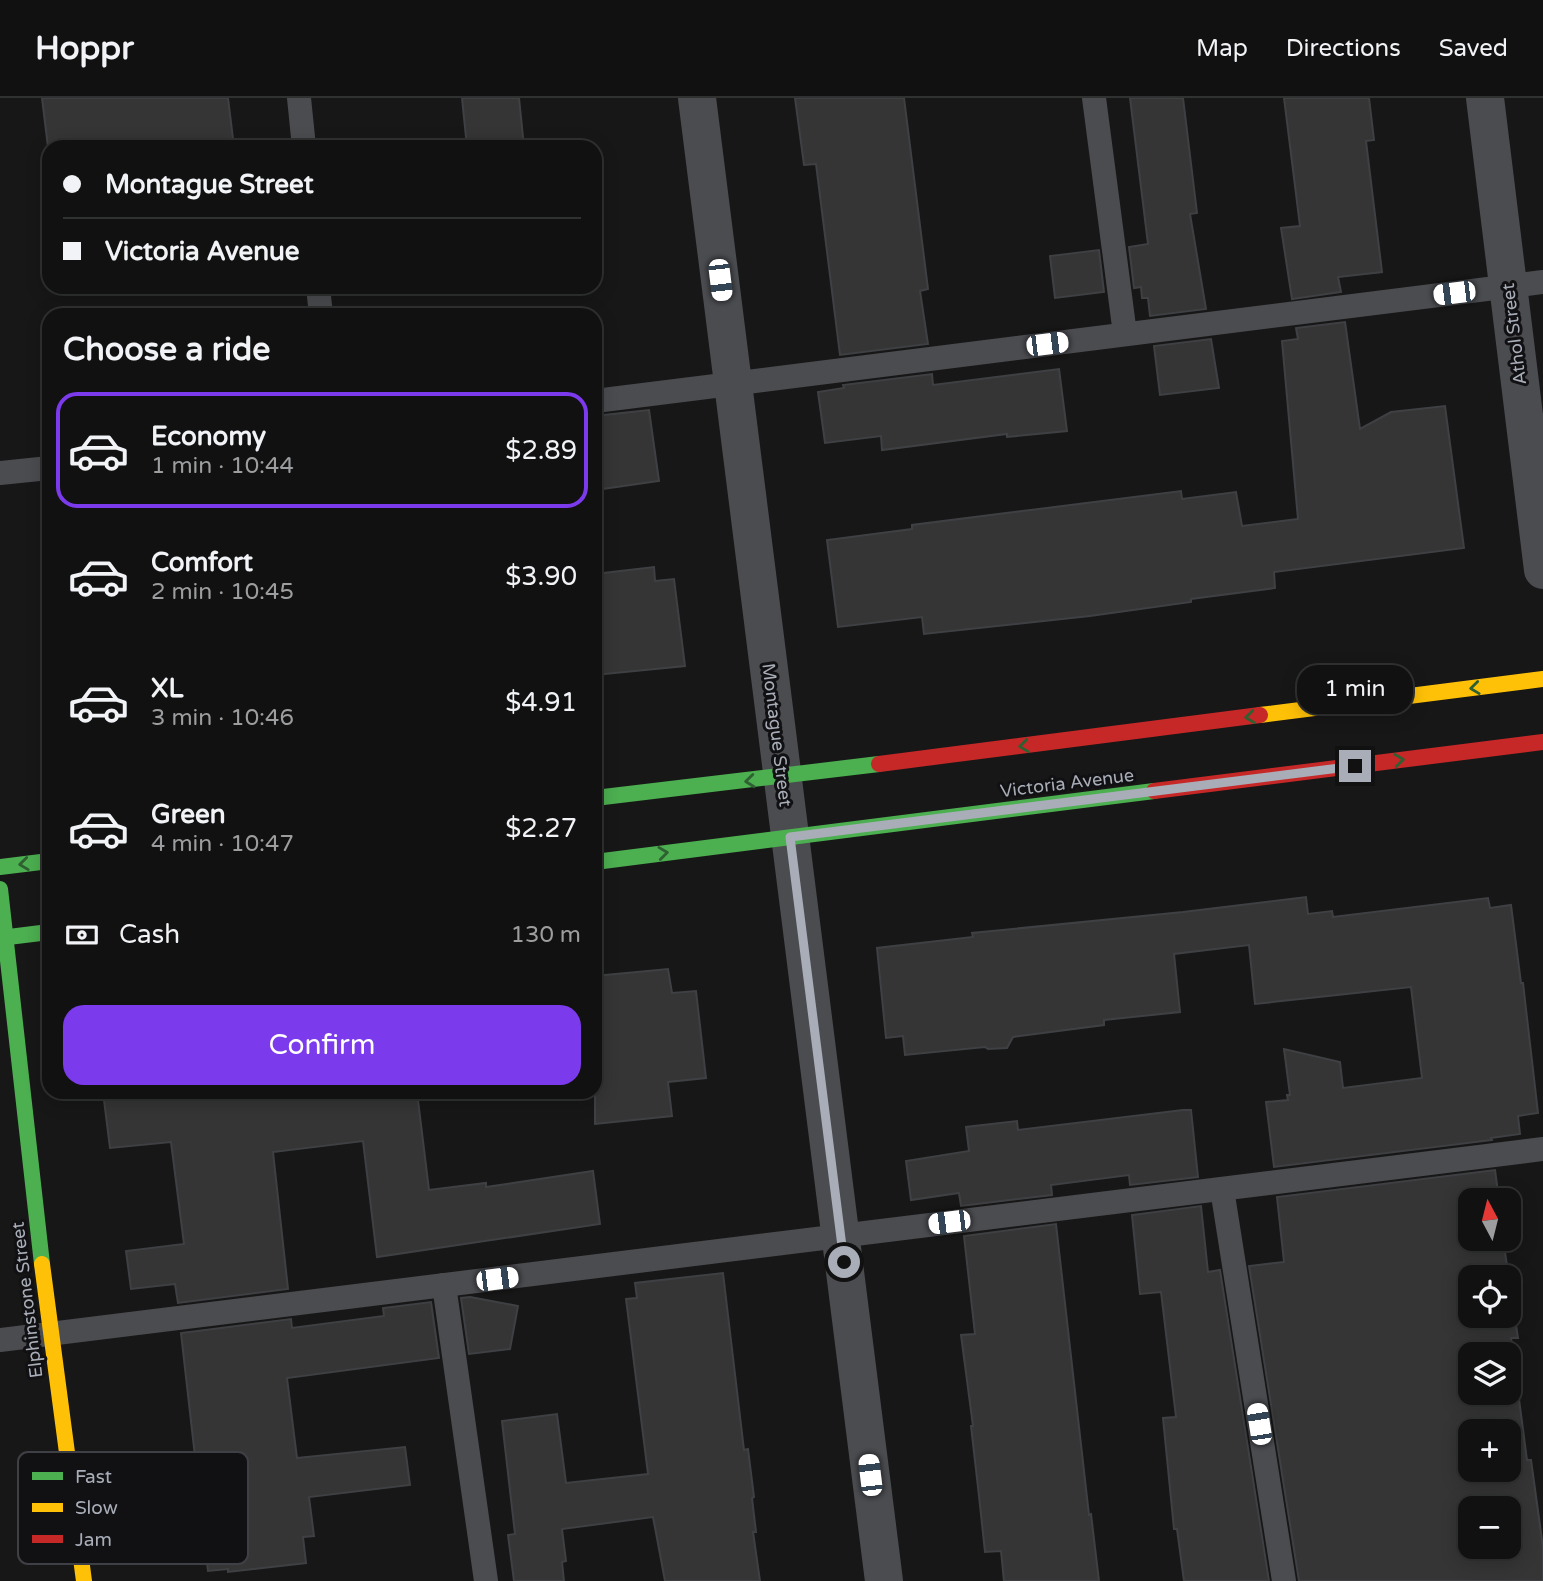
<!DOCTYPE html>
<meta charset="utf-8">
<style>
:root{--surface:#111;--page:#1e1f1f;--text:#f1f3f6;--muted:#9c9d9f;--line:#303131;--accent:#7c3aed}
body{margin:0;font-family:"Varela Round",sans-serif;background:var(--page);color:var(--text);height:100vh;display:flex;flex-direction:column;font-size:26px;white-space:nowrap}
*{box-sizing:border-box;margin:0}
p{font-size:23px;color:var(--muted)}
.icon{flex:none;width:38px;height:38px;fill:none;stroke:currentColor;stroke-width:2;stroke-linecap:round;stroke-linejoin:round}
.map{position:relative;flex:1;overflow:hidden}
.drawer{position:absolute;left:42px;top:210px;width:560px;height:791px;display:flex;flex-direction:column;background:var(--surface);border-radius:21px;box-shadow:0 4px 18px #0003,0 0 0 2px var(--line)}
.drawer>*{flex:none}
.hud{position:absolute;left:42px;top:42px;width:560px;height:154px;border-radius:21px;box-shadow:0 4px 18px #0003,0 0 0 2px var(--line);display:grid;align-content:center;height:154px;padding:0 21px;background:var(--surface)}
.needle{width:46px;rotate:353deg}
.controls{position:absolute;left:1458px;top:1090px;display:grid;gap:14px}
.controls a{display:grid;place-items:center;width:63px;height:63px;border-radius:14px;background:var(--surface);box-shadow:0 4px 18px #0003,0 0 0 2px var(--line);font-size:35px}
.end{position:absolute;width:32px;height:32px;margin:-16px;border:9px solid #a8adb8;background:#111;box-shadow:0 0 0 4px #111}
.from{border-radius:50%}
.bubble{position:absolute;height:49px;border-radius:21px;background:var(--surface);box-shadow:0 4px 18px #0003,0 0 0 2px var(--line);font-size:23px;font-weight:600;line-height:49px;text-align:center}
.car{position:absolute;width:21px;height:42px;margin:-21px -10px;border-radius:9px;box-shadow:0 0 5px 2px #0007;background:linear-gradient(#fff 24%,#345 0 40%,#fff 0 76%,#345 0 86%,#fff 0)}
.hud b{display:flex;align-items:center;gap:24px;height:66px;font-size:26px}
.hud b+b{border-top:2px solid var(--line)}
.hud i{width:18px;height:18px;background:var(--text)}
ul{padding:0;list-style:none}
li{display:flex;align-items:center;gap:21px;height:116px;margin:0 14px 10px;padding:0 7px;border:4px solid transparent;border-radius:21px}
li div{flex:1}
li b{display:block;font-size:26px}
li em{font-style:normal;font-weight:600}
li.active{border-color:var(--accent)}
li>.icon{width:63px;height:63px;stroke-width:1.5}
h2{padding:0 21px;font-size:32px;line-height:84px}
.pay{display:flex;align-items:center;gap:18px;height:77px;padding:0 21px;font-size:26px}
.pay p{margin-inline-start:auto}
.button{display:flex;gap:14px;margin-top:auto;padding:14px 21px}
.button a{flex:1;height:80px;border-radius:21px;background:var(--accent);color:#fff;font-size:28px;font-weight:600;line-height:80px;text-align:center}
header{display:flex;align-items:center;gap:42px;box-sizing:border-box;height:98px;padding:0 35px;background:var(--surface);border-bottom:2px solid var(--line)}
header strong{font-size:33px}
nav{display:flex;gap:38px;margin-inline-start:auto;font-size:24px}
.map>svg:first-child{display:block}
.building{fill:#353536;stroke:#3f4043;stroke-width:2;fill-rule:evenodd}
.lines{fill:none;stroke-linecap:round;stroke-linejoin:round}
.lane{stroke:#4b4c50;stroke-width:24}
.street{stroke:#4b4c50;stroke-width:38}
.fast{stroke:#4caf50;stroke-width:16}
.slow{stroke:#ffc107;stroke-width:16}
.jam{stroke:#c62828;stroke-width:16}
.oneway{stroke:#2e6032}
.route{stroke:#a8adb8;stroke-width:9}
.labels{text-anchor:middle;stroke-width:6;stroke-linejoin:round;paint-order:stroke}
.street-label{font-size:18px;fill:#a8adb8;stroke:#111113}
.key{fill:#111113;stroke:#3e4045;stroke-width:2}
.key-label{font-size:19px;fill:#a8adb8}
</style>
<header>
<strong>Hoppr</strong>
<nav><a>Map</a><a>Directions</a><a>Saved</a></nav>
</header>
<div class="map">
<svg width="1543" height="1483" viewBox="0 0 1543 1483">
<rect width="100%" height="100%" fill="#171717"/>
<g class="building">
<path d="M42 0H228L234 49H48Z"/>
<path d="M462 0H519L524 49H467Z"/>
<path d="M795 0H904L928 191 920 193 928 246 840 257 816 66 804 67Z"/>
<path d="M1130 0H1183L1197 115 1190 116 1206 211 1150 218 1148 200H1142L1141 189 1134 190 1129 149 1148 146Z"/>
<path d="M1284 0H1369L1374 42 1366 43 1382 174 1338 179 1341 194 1292 201 1281 130 1300 128Z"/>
<path d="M1099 152 1104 194 1055 200 1050 158Z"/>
<path d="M1345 224 1360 331 1391 314 1445 308 1464 450 1274 474 1275 490 1191 501V504L1090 518 924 536 922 519 838 529 827 442 912 431V427L1181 393 1182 401 1236 394 1242 428 1298 421 1282 243 1298 241 1296 230Z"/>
<path d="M1211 241 1219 290 1160 297 1154 248Z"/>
<path d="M1059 271 1067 333 1007 339V336L882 352 881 338 825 345 818 294 844 290 843 287 932 276 933 287Z"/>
<path d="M649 312 659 383 602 391 595 337V318Z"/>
<path d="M654 469 655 483 674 481 685 568 595 577V476Z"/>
<path d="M1306 799 1308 816 1332 813 1333 819 1488 800 1490 810 1511 807 1521 885H1523L1538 1015 1518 1018 1520 1036 1491 1040 1492 1042 1274 1069 1266 1004 1288 1002 1287 997H1290L1284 951 1340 964 1343 990 1422 980 1411 889 1255 906 1249 847 1174 856 1180 914 1104 922V927L1013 939 1007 950 988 951 985 949 905 957 903 938 886 940 877 850 973 839 972 835 1183 814Z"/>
<path d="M668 871 672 895 696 893 706 980 668 984 672 1018 595 1026V878Z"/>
<path d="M103 994H417L429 1092 486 1085V1089L593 1073 600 1126 377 1159 363 1043 273 1054 288 1191 178 1205 175 1186 131 1191 126 1153 184 1146 171 1044 110 1050Z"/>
<path d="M1183 1012H1191L1198 1079 1130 1087 1129 1077 1051 1087 1052 1097 961 1108 959 1095 911 1102 906 1063 969 1053 966 1029 1017 1023 1018 1032Z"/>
<path d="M1495 1072 1499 1102H1470V1141H1503L1518 1240H1511L1527 1362H1531L1543 1449V1483H1299L1249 1168 1284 1164 1277 1099ZM1470 1180H1508V1218H1470ZM1470 1256H1508V1295H1470ZM1470 1334H1508V1372H1470ZM1470 1410H1508V1449H1470Z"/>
<path d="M1201 1108 1208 1174 1220 1172 1269 1483H1184L1177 1431H1174L1163 1320 1176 1319 1161 1194 1140 1196 1132 1117Z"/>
<path d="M1056 1126 1089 1417 1091 1416 1099 1483H1004L1001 1453 985 1454 979 1398 971 1328H973L961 1237 975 1236 964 1138Z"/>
<path d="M723 1175 744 1352 748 1351 754 1399 752 1400 756 1434H753L760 1483H665L653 1419 562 1431 566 1463 562 1464 564 1483H514L508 1437 515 1436 502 1323 557 1316 566 1385 648 1376 626 1201 637 1200 635 1185Z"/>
<path d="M470 1199 518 1208 510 1251 469 1256 461 1200Z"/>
<path d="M431 1204 439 1260 287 1280 297 1360 405 1349 410 1387 309 1399 314 1438 303 1439 306 1465 228 1474V1471L208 1473 181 1235 291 1221 292 1230 384 1218 383 1210Z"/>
</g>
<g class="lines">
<g class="lane">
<path d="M299 0 304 49"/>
<path d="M1094 0 1125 236"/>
<path d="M318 189 321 217"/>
<path d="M595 303 1543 184"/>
<path d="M0 375 49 370"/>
<path d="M1222 1091 1284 1483"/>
<path d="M444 1187 486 1483"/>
<path d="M0 1242 1543 1051"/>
</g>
<g class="street">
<path d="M697 0 884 1483"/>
<path d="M1485 0 1543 472"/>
</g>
<g class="fast">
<path d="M595 700 879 666"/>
<path d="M595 764 1154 693"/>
<path d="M0 769 49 763"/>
<path d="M0 791 42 1166"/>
<path d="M0 840 49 834"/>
</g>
<g class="slow">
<path d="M1260 617 1543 581"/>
<path d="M42 1166 84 1483"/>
</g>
<g class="jam">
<path d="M879 666 1260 617"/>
<path d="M1154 693 1543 644"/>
</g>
</g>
<defs><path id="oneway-chevron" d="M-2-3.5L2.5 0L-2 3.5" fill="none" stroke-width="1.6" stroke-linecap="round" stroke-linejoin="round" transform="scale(1.75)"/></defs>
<g class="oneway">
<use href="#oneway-chevron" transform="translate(1475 590) rotate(173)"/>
<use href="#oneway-chevron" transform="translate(1250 619) rotate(173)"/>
<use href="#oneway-chevron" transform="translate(1024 648) rotate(173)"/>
<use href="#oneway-chevron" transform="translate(1399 662) rotate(-7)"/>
<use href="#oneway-chevron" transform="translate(750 683) rotate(174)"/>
<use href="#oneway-chevron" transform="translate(663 755) rotate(-7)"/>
<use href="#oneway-chevron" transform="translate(24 766) rotate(173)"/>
</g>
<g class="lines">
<path class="route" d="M844 1164 790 739 1355 668"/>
</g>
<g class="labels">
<g class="street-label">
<text transform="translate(1514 236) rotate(-97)" y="6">Athol Street</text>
<text transform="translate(777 637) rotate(83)" y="6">Montague Street</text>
<text transform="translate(1067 685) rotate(-7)" y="6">Victoria Avenue</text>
<text transform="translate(27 1202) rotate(-97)" y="6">Elphinstone Street</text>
</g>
</g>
<rect x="18" y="1354" width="230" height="112" rx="10" class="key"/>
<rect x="32" y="1374" width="31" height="8" fill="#4caf50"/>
<rect x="32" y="1405" width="31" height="9" fill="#ffc107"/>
<rect x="32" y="1437" width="31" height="8" fill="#c62828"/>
<g class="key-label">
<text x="75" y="1385">Fast</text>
<text x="75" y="1416">Slow</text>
<text x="75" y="1448">Jam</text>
</g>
</svg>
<div class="controls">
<a><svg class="needle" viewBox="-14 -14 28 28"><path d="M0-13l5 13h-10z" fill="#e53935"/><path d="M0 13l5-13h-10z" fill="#9c9d9f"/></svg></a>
<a><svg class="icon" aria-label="locate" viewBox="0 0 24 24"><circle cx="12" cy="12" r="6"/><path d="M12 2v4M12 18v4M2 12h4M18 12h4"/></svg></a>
<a><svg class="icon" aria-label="layers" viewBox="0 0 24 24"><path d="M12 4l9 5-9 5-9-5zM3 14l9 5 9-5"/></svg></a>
<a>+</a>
<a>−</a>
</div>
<i class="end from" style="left:844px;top:1164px"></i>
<i class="end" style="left:1355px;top:668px"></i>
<div class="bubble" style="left:1297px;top:567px;width:116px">1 min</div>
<i class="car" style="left:720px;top:182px;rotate:173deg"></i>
<i class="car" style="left:1454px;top:195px;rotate:263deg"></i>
<i class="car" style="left:1047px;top:246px;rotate:83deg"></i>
<i class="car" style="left:949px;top:1124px;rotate:263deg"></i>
<i class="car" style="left:497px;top:1181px;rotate:83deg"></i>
<i class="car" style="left:1259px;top:1326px;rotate:351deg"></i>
<i class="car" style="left:870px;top:1377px;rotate:353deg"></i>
<div class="hud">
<b><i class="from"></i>Montague Street</b>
<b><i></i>Victoria Avenue</b>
</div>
<section class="drawer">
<h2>Choose a ride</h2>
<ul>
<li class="active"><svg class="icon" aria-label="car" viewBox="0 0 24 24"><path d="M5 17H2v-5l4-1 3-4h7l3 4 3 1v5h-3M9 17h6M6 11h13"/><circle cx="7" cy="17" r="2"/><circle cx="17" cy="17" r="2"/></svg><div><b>Economy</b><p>1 min · 10:44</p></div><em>$2.89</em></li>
<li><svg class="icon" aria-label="car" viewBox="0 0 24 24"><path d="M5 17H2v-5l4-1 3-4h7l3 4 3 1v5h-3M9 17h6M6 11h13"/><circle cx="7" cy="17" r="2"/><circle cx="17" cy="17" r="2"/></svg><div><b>Comfort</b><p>2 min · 10:45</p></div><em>$3.90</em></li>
<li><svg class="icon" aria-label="car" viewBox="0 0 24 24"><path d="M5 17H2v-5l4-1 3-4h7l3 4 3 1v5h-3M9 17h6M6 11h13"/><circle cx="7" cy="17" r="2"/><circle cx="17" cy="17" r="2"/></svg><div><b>XL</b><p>3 min · 10:46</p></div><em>$4.91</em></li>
<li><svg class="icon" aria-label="car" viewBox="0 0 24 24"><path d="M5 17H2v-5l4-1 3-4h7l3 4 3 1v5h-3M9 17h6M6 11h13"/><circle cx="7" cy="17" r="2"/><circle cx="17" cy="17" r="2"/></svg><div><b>Green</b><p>4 min · 10:47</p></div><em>$2.27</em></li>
</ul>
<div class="pay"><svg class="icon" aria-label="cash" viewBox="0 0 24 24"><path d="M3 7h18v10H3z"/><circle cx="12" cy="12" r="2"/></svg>Cash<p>130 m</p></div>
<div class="button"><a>Confirm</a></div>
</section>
</div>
